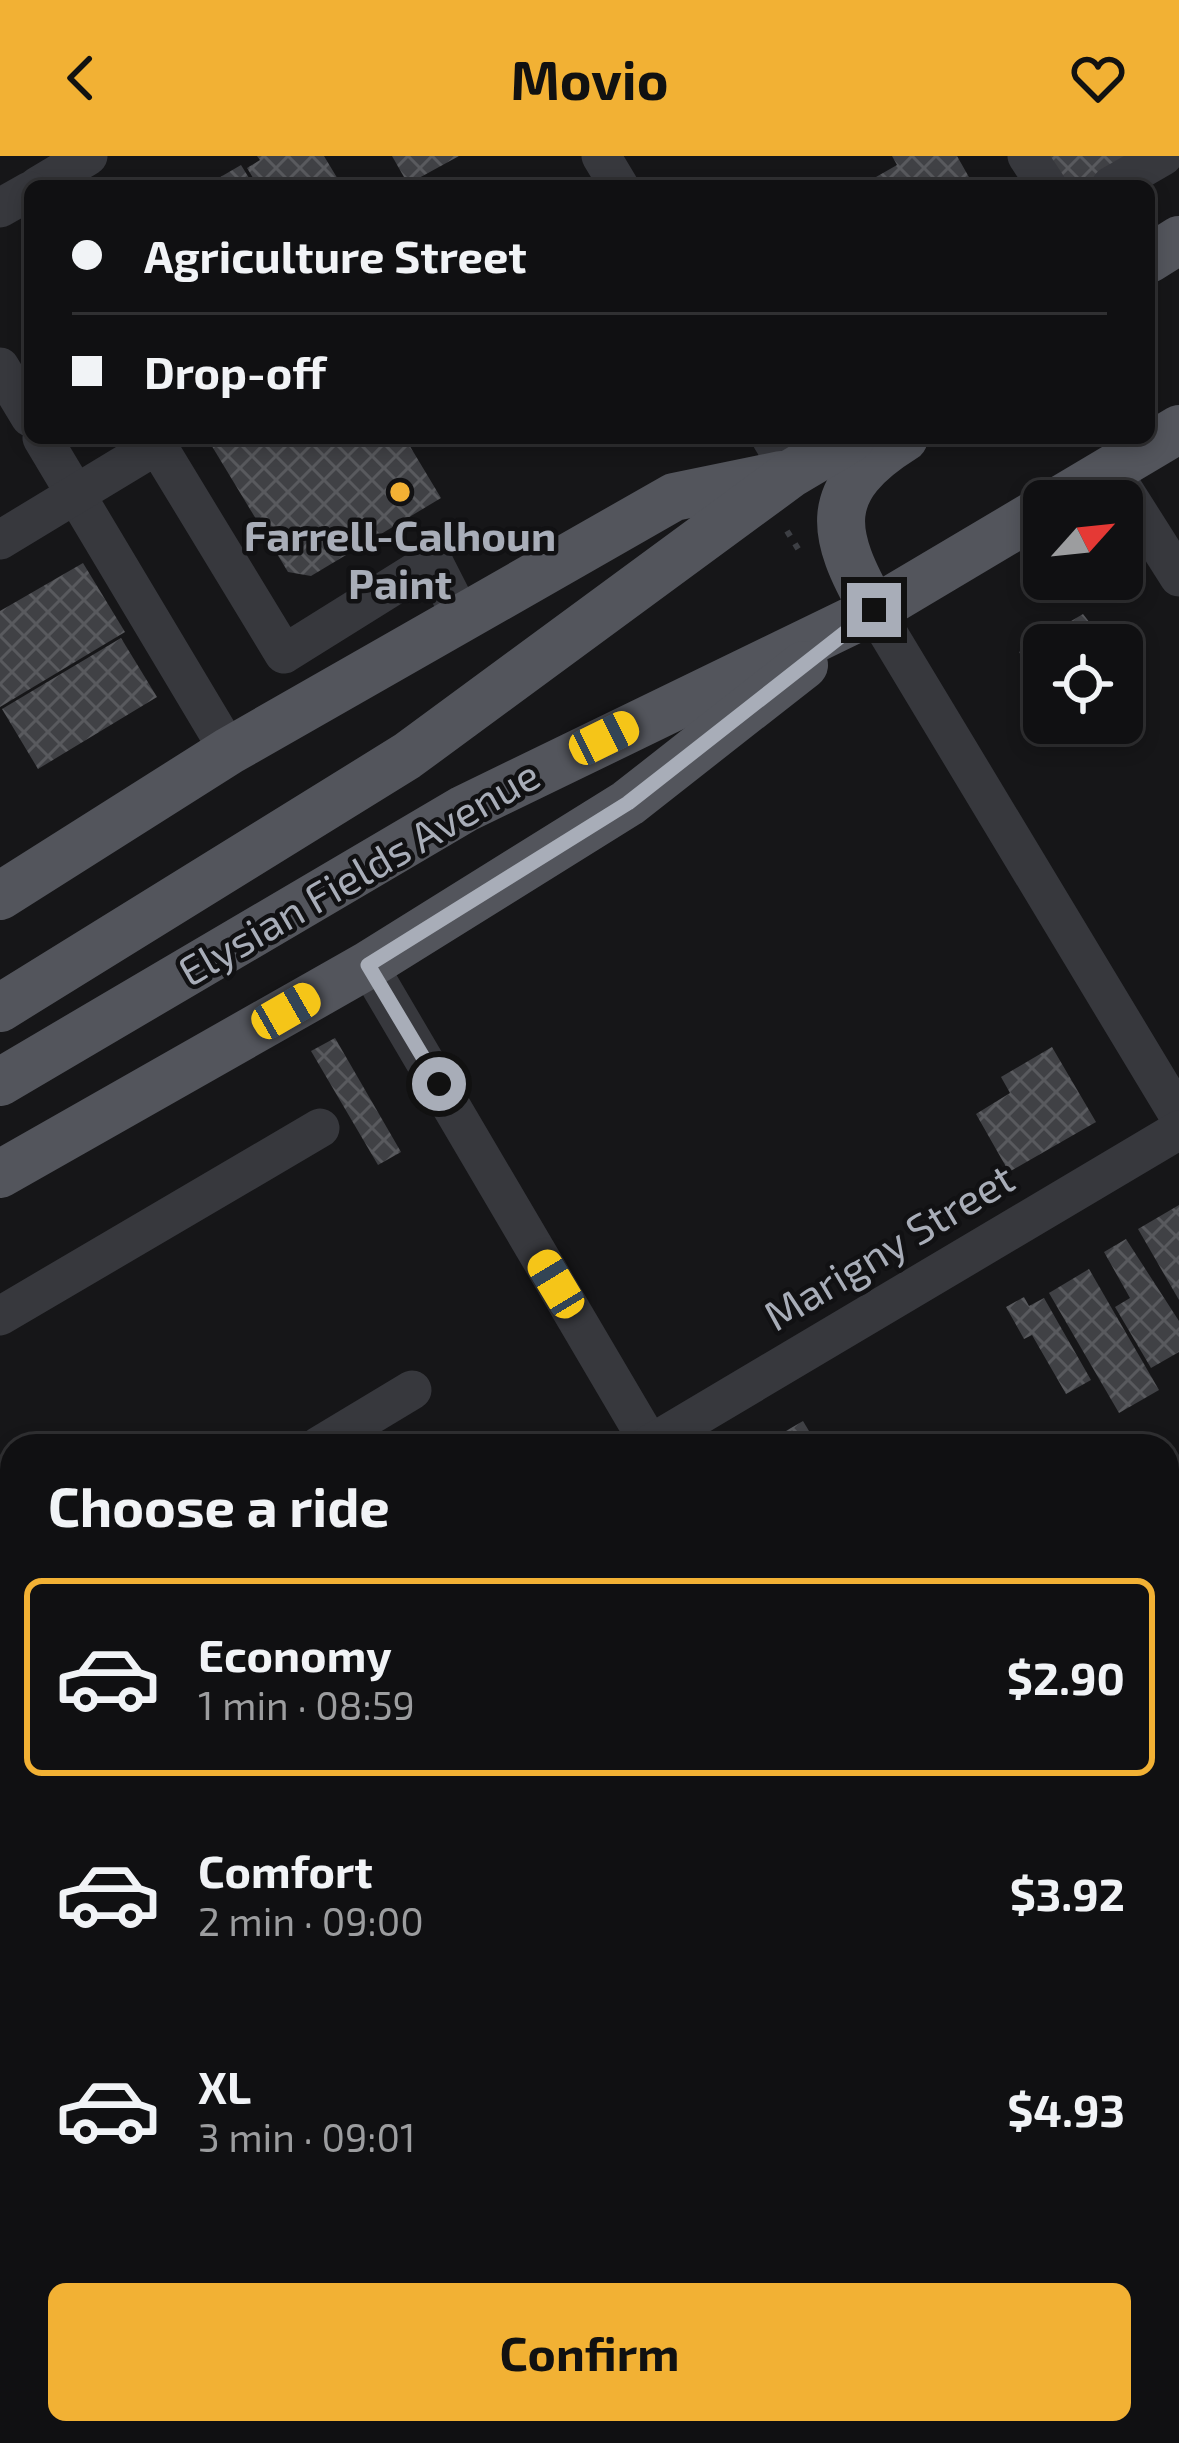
<!DOCTYPE html>
<meta charset="utf-8">
<style>
:root{--surface:#101012;--page:#19191b;--text:#f1f3f6;--muted:#9c9d9f;--line:#303032;--accent:#f2b134}
body{margin:0;font-family:"Exo 2",sans-serif;background:var(--page);color:var(--text);height:100vh;display:flex;flex-direction:column;font-size:45px;white-space:nowrap}
*{box-sizing:border-box;margin:0}
p{font-size:39px;color:var(--muted)}
.icon{flex:none;width:66px;height:66px;fill:none;stroke:currentColor;stroke-width:2;stroke-linecap:round;stroke-linejoin:round}
.map{position:relative;flex:1;overflow:hidden}
.panel{position:absolute;left:0px;top:1278px;width:1179px;height:1011px;display:flex;flex-direction:column;background:var(--surface);border-radius:36px 36px 0 0;box-shadow:0 6px 18px #0003,0 0 0 3px var(--line)}
.panel>*{flex:none}
.top-card{position:absolute;left:24px;top:24px;width:1131px;height:264px;border-radius:18px;box-shadow:0 6px 18px #0003,0 0 0 3px var(--line);display:grid;align-content:center;height:264px;padding:0 48px;background:var(--surface)}
.needle{width:78px;rotate:63deg}
.fabs{position:absolute;left:1023px;top:324px;display:grid;gap:24px}
.fabs a{display:grid;place-items:center;width:120px;height:120px;border-radius:18px;background:var(--surface);box-shadow:0 6px 18px #0003,0 0 0 3px var(--line);font-size:60px}
.end{position:absolute;width:54px;height:54px;margin:-27px;border:15px solid #a8adb8;background:#111;box-shadow:0 0 0 6px #111}
.from{border-radius:50%}
.car{position:absolute;width:36px;height:72px;margin:-36px -18px;border-radius:15px;box-shadow:0 0 9px 3px #0007;background:linear-gradient(#f5c518 24%,#345 0 40%,#f5c518 0 76%,#345 0 86%,#f5c518 0)}
.top-card b{display:flex;align-items:center;gap:42px;height:114px;font-size:45px}
.top-card b+b{border-top:3px solid var(--line)}
.top-card i{width:30px;height:30px;background:var(--text)}
ul{padding:0;list-style:none}
li{display:flex;align-items:center;gap:36px;height:198px;margin:0 24px 18px;padding:0 24px;border:6px solid transparent;border-radius:18px}
li div{flex:1}
li b{display:block;font-size:45px}
li em{font-style:normal;font-weight:700}
li.on{border-color:var(--accent)}
li>.icon{width:108px;height:108px;stroke-width:1.5}
h2{padding:0 48px;font-size:54px;line-height:144px}
.cta{display:flex;gap:24px;margin-top:auto;padding:24px 48px}
.cta a{flex:1;height:138px;border-radius:18px;background:var(--accent);color:#111;font-size:48px;font-weight:700;line-height:138px;text-align:center}
header{display:flex;justify-content:space-between;align-items:center;height:156px;padding:0 48px;background:var(--accent);color:#111;font-size:54px;font-weight:700}
.map>svg:first-child{display:block}
.building{fill:url(#building-cross-hatch)}
.lines{fill:none;stroke-linecap:round;stroke-linejoin:round}
.path{stroke:#3d3f44;stroke-width:6;stroke-dasharray:6 9;stroke-linecap:butt}
.minor{stroke:#37383d;stroke-width:39}
.major{stroke:#53555c;stroke-width:48}
.route{stroke:#a8adb8;stroke-width:15}
.poi-dot{fill:#f2b134;stroke:#111113;stroke-width:4.5}
.labels{text-anchor:middle;stroke-width:9;stroke-linejoin:round;paint-order:stroke}
.poi-label{font-size:42px;font-weight:bold;fill:#a8adb8;stroke:#111113}
.street-label{font-size:42px;fill:#a8adb8;stroke:#111113}
</style>
<header><svg class="icon" aria-label="back" viewBox="0 0 24 24"><path d="M15 5l-7 7 7 7"/></svg>Movio<svg class="icon" aria-label="heart" viewBox="0 0 24 24"><path d="M12 20l-8-8c-3-5 5-10 8-4 3-6 11-1 8 4z"/></svg></header>
<div class="map">
<svg width="1179" height="2287" viewBox="0 0 1179 2287">
<defs>
<pattern id="building-cross-hatch" width="8" height="8" patternUnits="userSpaceOnUse" patternTransform="scale(3)"><rect width="8" height="8" fill="#404145"/><path d="M0 0l8 8M0 8l8-8" fill="none" stroke="#595a5e"/></pattern>
</defs>
<rect width="100%" height="100%" fill="#161618"/>
<g class="building">
<path d="M257 0H324L342 30H258L247 12 260 4Z"/>
<path d="M392 0H459L408 28Z"/>
<path d="M892 0H957L974 30H882L876 21 897 9Z"/>
<path d="M1040 0H1141L1091 30H1052Z"/>
<path d="M241 9 254 30H205Z"/>
<path d="M207 282H405L441 342 311 420 288 416Z"/>
<path d="M83 407 125 476 0 551V455Z"/>
<path d="M1083 458 1107 489H1044V538L1019 496Z"/>
<path d="M121 482 157 541 38 613 2 553Z"/>
<path d="M335 882 401 996 378 1009 311 895Z"/>
<path d="M1052 891 1096 966 1009 1016 976 958 1010 937 1001 921Z"/>
<path d="M1179 1049V1144L1138 1073Z"/>
<path d="M1126 1083 1179 1165V1196L1151 1212 1115 1151 1130 1142 1104 1096Z"/>
<path d="M1089 1113 1159 1234 1119 1257 1049 1137Z"/>
<path d="M1024 1141 1029 1150 1044 1142 1091 1224 1066 1238 1032 1179 1024 1183 1006 1151Z"/>
<path d="M803 1265 818 1290H785L779 1279Z"/>
<path d="M1179 1330V1389L1176 1391 1167 1376V1338Z"/>
<path d="M7 1740 12 1748V1799L0 1779V1744Z"/>
<path d="M1167 1769 1171 1776 1179 1772V1803L1167 1810Z"/>
<path d="M11 2100 12 2144 0 2151V2106Z"/>
<path d="M293 2277H341L347 2287H299Z"/>
<path d="M412 2277H461L466 2287H418Z"/>
<path d="M636 2277H744L727 2287H619Z"/>
<path d="M1100 2277H1155L1161 2287H1106Z"/>
</g>
<g class="lines">
<path class="path" d="M787 375 802 399"/>
<g class="minor">
<path d="M601 0 619 30"/>
<path d="M1027 0 1047 30"/>
<path d="M38 30 88 0"/>
<path d="M1111 30 1163 0"/>
<path d="M0 52 30 35"/>
<path d="M0 211 30 261"/>
<path d="M42 282 229 595"/>
<path d="M771 282 792 317"/>
<path d="M1111 314 1179 421"/>
<path d="M0 384 157 289 284 498 433 405 462 462"/>
<path d="M874 454 1179 960"/>
<path d="M368 809 651 1290"/>
<path d="M0 1160 320 972"/>
<path d="M319 1290 412 1234"/>
<path d="M647 1290 1179 974"/>
<path d="M0 1321 12 1341"/>
<path d="M0 1529 12 1522"/>
<path d="M0 1678 12 1670"/>
<path d="M1167 1685 1179 1678"/>
<path d="M1167 2147 1179 2167"/>
<path d="M525 2277 531 2287"/>
<path d="M156 2287 173 2277"/>
</g>
<g class="major">
<path d="M1149 103 1179 84"/>
<path d="M1058 345 1179 273"/>
<path d="M874 454C830 377 821 334 904 282"/>
<path d="M0 740 229 595 674 341 781 319"/>
<path d="M0 852 407 600 792 317 851 282"/>
<path d="M0 926 464 653 874 454 1044 353"/>
<path d="M0 1018 368 809 628 647 804 509"/>
</g>
</g>
<g class="lines">
<path class="route" d="M439 928 368 809 628 647 874 454"/>
</g>
<circle class="poi-dot" cx="400" cy="336" r="12"/>
<g class="labels">
<g class="poi-label">
<text x="400" y="395">Farrell-Calhoun<tspan x="400" dy="48">Paint</tspan></text>
</g>
<g class="street-label">
<text transform="translate(359 717) rotate(-30)" y="15">Elysian Fields Avenue</text>
<text transform="translate(889 1091) rotate(-31)" y="15">Marigny Street</text>
</g>
</g>
</svg>
<div class="fabs">
<a><svg class="needle" viewBox="-14 -14 28 28"><path d="M0-13l5 13h-10z" fill="#e53935"/><path d="M0 13l5-13h-10z" fill="#9c9d9f"/></svg></a>
<a><svg class="icon" aria-label="locate" viewBox="0 0 24 24"><circle cx="12" cy="12" r="6"/><path d="M12 2v4M12 18v4M2 12h4M18 12h4"/></svg></a>
</div>
<i class="end from" style="left:439px;top:928px"></i>
<i class="end" style="left:874px;top:454px"></i>
<i class="car" style="left:604px;top:582px;rotate:64deg"></i>
<i class="car" style="left:286px;top:855px;rotate:60deg"></i>
<i class="car" style="left:556px;top:1128px;rotate:329deg"></i>
<div class="top-card">
<b><i class="from"></i>Agriculture Street</b>
<b><i></i>Drop-off</b>
</div>
<section class="panel">
<h2>Choose a ride</h2>
<ul>
<li class="on"><svg class="icon" aria-label="car" viewBox="0 0 24 24"><path d="M5 17H2v-5l4-1 3-4h7l3 4 3 1v5h-3M9 17h6M6 11h13"/><circle cx="7" cy="17" r="2"/><circle cx="17" cy="17" r="2"/></svg><div><b>Economy</b><p>1 min · 08:59</p></div><em>$2.90</em></li>
<li><svg class="icon" aria-label="car" viewBox="0 0 24 24"><path d="M5 17H2v-5l4-1 3-4h7l3 4 3 1v5h-3M9 17h6M6 11h13"/><circle cx="7" cy="17" r="2"/><circle cx="17" cy="17" r="2"/></svg><div><b>Comfort</b><p>2 min · 09:00</p></div><em>$3.92</em></li>
<li><svg class="icon" aria-label="car" viewBox="0 0 24 24"><path d="M5 17H2v-5l4-1 3-4h7l3 4 3 1v5h-3M9 17h6M6 11h13"/><circle cx="7" cy="17" r="2"/><circle cx="17" cy="17" r="2"/></svg><div><b>XL</b><p>3 min · 09:01</p></div><em>$4.93</em></li>
</ul>
<div class="cta"><a>Confirm</a></div>
</section>
</div>
